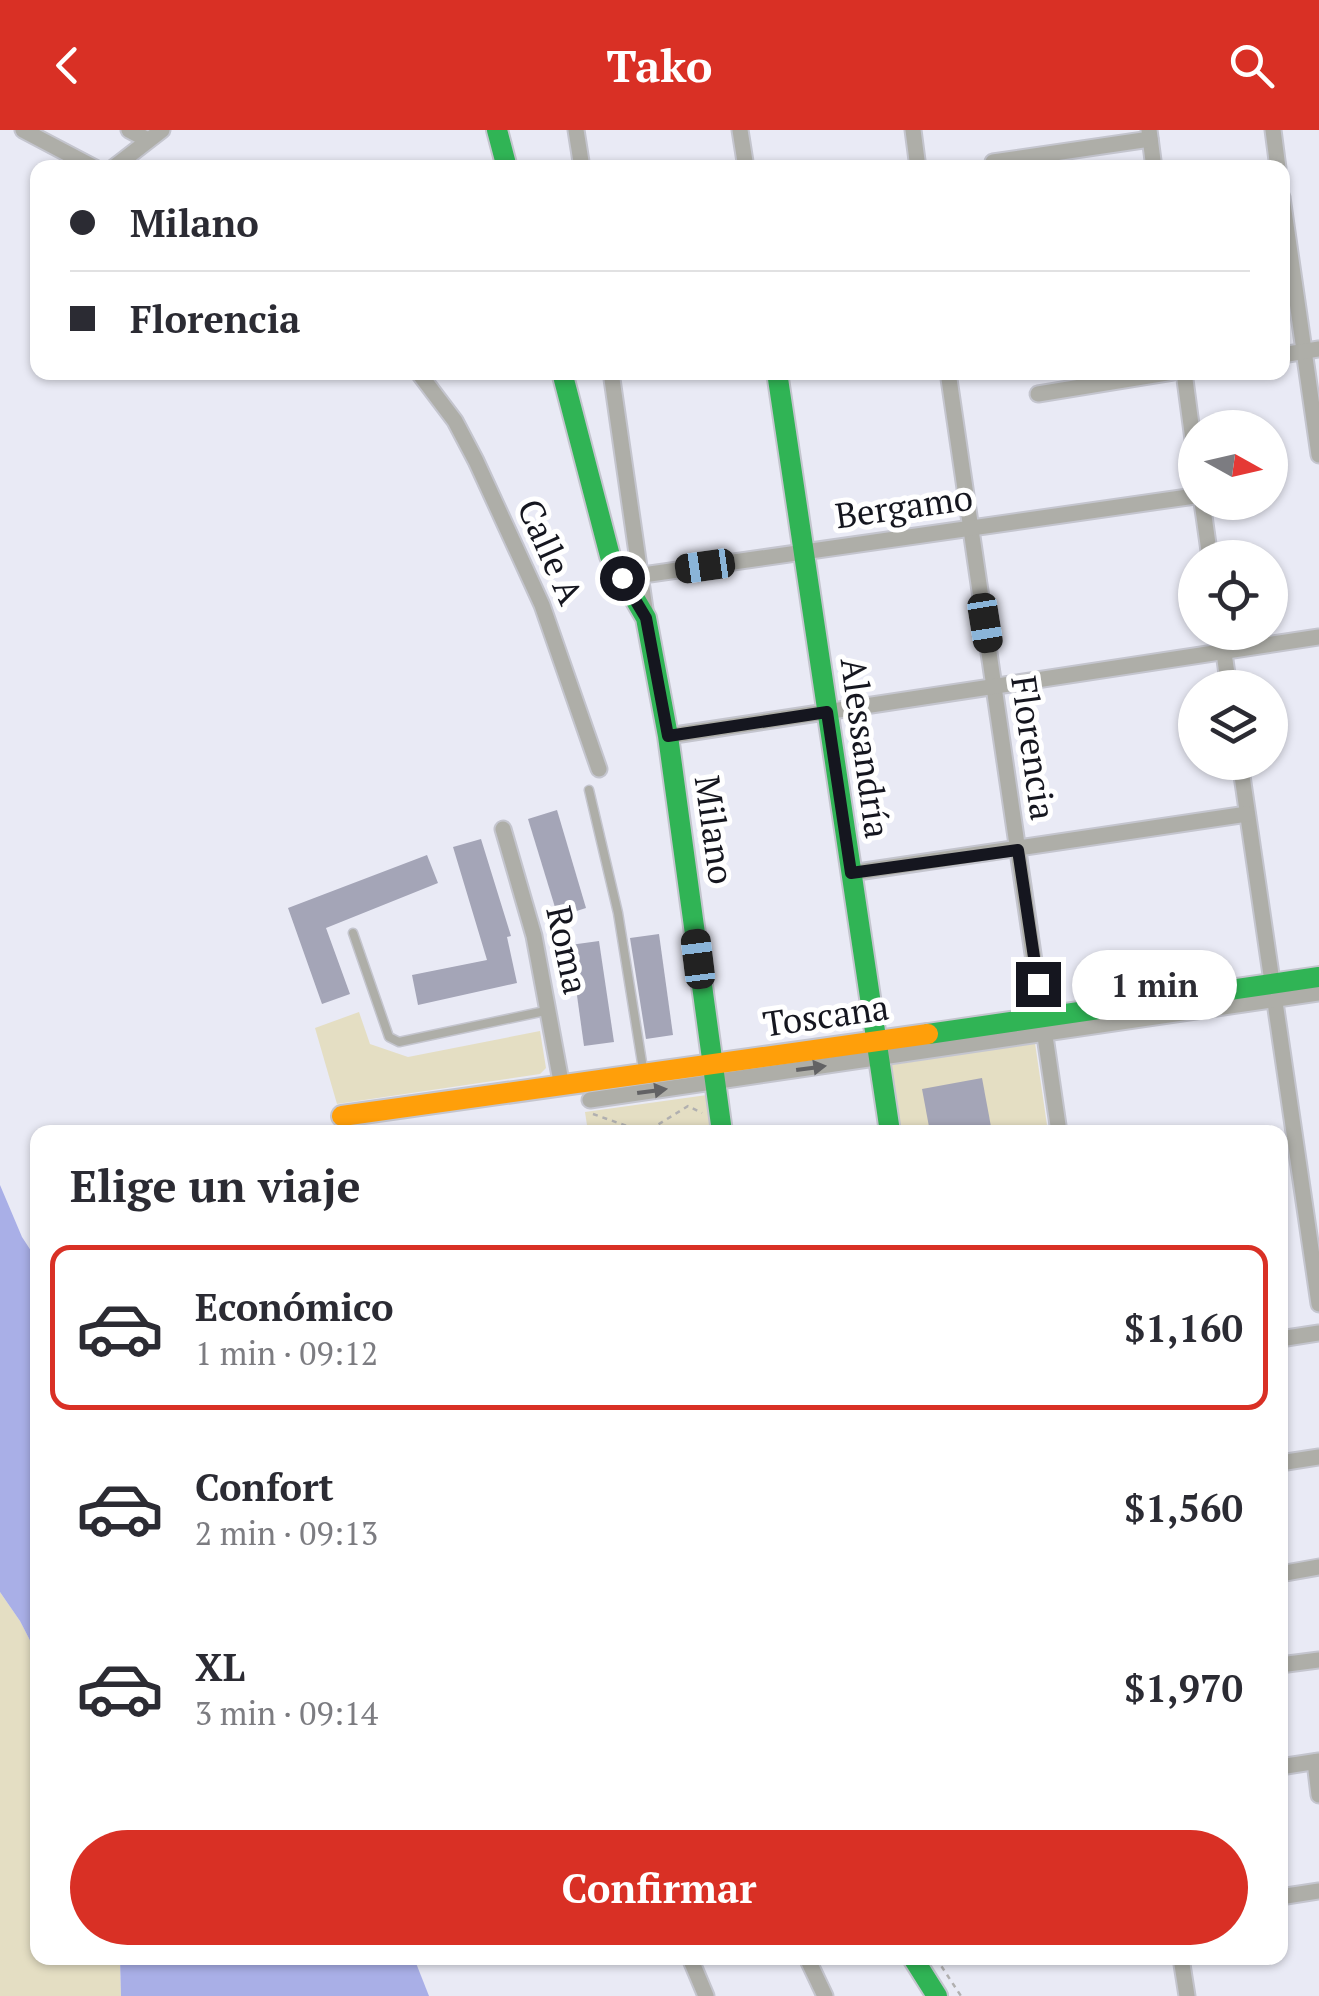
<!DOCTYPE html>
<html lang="es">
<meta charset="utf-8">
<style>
:root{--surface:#fff;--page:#f2f2f3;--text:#2b2b33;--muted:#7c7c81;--line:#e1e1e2;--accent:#d93025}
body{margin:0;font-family:"PT Serif",serif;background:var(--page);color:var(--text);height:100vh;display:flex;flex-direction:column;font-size:38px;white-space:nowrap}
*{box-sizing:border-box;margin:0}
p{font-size:32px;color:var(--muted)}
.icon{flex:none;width:55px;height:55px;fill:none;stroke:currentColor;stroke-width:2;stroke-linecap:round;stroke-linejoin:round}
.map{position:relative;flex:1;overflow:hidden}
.drawer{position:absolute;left:30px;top:995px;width:1258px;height:840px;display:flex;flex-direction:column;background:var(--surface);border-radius:20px;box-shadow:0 2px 8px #0004}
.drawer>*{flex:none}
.banner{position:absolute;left:30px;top:30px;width:1260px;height:220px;border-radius:20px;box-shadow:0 2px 8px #0004;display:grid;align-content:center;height:220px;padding:0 40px;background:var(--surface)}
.needle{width:65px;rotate:98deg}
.buttons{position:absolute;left:1178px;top:280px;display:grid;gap:20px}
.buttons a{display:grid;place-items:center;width:110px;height:110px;border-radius:50%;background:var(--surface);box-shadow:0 2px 8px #0004;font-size:50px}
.end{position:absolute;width:45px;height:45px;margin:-22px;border:12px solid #15161f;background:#fff;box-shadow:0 0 0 5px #fff}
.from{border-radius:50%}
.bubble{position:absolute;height:70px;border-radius:35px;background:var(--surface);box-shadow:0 2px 8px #0004;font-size:32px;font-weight:700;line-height:70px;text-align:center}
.car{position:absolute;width:30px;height:60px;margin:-30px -15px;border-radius:12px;box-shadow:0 0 8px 2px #0007;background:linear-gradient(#222 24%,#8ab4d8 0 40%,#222 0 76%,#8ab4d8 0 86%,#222 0)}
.banner b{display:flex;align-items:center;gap:35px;height:95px;font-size:38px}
.banner b+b{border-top:2px solid var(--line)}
.banner i{width:25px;height:25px;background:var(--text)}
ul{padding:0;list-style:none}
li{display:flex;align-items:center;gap:30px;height:165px;margin:0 20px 15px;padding:0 20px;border:5px solid transparent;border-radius:20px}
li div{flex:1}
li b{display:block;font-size:38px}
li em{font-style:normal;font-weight:700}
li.active{border-color:var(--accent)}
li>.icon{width:90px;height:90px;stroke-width:1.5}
h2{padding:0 40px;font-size:45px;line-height:120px}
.button{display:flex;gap:20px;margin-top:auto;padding:20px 40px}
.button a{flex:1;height:115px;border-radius:60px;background:var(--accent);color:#fff;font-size:40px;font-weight:700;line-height:115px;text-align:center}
header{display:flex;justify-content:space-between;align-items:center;height:130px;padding:0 40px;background:var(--accent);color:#fff;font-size:45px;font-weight:700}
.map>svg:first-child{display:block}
.green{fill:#e4dec3}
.water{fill:#a9afe7}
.building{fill:#a4a5b7}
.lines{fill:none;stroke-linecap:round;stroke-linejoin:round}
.lane-casing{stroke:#c4c5ce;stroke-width:11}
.street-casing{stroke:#c4c5ce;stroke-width:19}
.fast-casing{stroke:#c4c5ce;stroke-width:24}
.slow-casing{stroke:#c4c5ce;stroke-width:24}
.path{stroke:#b1b0b0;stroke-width:2.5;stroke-dasharray:5 5;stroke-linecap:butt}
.lane{stroke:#aeaea8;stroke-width:8}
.street{stroke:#aeaea8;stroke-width:15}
.fast{stroke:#30b455;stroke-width:20}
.slow{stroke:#ff9f0a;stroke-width:20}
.oneway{fill:#626264}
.route{stroke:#15161f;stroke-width:12}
.labels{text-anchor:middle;stroke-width:10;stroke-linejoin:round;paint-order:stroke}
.street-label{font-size:35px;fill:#15161f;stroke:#fff}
</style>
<header><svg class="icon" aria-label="back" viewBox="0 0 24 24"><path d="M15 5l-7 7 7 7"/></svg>Tako<svg class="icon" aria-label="search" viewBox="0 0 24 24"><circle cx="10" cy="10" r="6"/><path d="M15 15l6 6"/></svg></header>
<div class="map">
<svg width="1319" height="1866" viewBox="0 0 1319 1866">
<rect width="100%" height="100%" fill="#e9eaf5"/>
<g class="green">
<path d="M359 882 370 914 408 927 540 901 546 938 540 944 337 974 315 898Z"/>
<path d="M1035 913 1048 1002H901L891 935Z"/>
<path d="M707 965 717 997 681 1002H588L585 982Z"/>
<path d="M0 1462 20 1491 37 1524 38 1828H120L121 1866H0Z"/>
</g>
<g class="water">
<path d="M0 1055 22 1107 37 1130V1524L20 1491 0 1462Z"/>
<path d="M120 1828H414L429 1866H121Z"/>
</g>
<g class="building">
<path d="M557 680 586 778 558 787 528 689Z"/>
<path d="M481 709 511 806 507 807 517 853 418 875 412 845 487 830 453 717Z"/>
<path d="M427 725 438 753 326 798 350 864 322 874 288 778Z"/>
<path d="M659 804 673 905 646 909 630 808Z"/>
<path d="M599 811 614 912 584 916 570 815Z"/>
<path d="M982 948 992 1002H930L922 959Z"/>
</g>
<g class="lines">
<defs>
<g id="lane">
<path d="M589 660 618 783 644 945"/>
<path d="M353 803 389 907 399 912 550 880"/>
</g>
<g id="street">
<path d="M23 0 95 38"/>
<path d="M129 0 148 10"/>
<path d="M576 0 582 38"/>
<path d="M740 0 746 38"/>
<path d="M913 0 918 38"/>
<path d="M1149 0 1154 38"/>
<path d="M1273 0 1278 38"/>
<path d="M993 32 1150 9"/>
<path d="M113 38 162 0"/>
<path d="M1282 67 1319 325"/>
<path d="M1282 225 1319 219"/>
<path d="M418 242 455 291 476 331 542 475 599 639"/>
<path d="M611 242 645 479"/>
<path d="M948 242 1059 1002"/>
<path d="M1184 242 1195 325"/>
<path d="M1038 264 1173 242"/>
<path d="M1202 372 1210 428"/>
<path d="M622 448 1195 366"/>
<path d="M1221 502 1229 558"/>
<path d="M668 606 1319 507"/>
<path d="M1240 632 1319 1174"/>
<path d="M503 699 534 806 562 957"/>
<path d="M851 743 1247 684"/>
<path d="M590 970 1319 863"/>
<path d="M1280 1209 1319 1203"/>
<path d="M1280 1333 1319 1327"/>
<path d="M1280 1444 1319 1437"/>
<path d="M1280 1535 1319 1530"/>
<path d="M1315 1632 1319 1665"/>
<path d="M1280 1637 1319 1631"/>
<path d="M1280 1767 1319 1761"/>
<path d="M690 1828 706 1866"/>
<path d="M807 1828 825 1866"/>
<path d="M1181 1828 1187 1866"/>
</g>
<g id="fast">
<path d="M497 0 507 38"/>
<path d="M562 242 610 426 646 488 668 606 722 1002"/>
<path d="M777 242 890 1002"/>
<path d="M928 904 1319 847"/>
<path d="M913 1828 937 1866"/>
</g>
<path id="slow" d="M342 986 928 904"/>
</defs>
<use href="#lane" class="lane-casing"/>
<use href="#street" class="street-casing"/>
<use href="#fast" class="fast-casing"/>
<use href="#slow" class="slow-casing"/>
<g class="path">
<path d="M593 984 641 1001 651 999 688 976 702 983"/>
<path d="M936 1828 961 1866"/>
</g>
<use href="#lane" class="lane"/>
<use href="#street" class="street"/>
<use href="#fast" class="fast"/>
<use href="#slow" class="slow"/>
</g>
<defs><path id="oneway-solid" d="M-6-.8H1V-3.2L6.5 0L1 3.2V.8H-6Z" transform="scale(2.5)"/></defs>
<g class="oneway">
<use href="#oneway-solid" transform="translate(811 938) rotate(-8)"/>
<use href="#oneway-solid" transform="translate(652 961) rotate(-8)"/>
</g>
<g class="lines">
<path class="route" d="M622 448 646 488 668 606 827 582 851 743 1018 720 1038 854"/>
</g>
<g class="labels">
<g class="street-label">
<text transform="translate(904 377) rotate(-8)" y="12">Bergamo</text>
<text transform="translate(550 422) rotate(66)" y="12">Calle A</text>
<text transform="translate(865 618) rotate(82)" y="12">Alessandría</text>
<text transform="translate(1033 618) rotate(82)" y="12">Florencia</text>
<text transform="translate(714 700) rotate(82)" y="12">Milano</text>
<text transform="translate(567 820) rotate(78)" y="12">Roma</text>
<text transform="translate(826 886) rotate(-8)" y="12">Toscana</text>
</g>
</g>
</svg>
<div class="buttons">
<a><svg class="needle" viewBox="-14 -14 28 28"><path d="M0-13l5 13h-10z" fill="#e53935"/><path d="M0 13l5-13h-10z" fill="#7c7c81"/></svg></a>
<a><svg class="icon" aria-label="locate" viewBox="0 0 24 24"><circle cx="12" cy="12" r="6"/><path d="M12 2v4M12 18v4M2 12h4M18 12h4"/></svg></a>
<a><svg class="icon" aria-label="layers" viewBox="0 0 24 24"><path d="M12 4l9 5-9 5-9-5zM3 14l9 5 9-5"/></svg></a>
</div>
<i class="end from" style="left:622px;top:448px"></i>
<i class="end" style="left:1038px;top:854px"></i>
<div class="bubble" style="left:1072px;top:820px;width:165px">1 min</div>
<i class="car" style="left:705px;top:436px;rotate:262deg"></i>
<i class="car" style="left:985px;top:493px;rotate:171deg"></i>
<i class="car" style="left:698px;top:829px;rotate:353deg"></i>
<div class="banner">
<b><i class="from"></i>Milano</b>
<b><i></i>Florencia</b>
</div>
<section class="drawer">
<h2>Elige un viaje</h2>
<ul>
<li class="active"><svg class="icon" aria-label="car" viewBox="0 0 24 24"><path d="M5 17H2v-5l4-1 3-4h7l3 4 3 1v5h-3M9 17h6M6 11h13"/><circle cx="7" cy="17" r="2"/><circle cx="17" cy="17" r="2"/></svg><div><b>Económico</b><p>1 min · 09:12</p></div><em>$1,160</em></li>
<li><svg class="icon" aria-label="car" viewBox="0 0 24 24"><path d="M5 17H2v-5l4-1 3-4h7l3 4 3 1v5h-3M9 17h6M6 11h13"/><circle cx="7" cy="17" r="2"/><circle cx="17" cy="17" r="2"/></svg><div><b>Confort</b><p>2 min · 09:13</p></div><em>$1,560</em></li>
<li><svg class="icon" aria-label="car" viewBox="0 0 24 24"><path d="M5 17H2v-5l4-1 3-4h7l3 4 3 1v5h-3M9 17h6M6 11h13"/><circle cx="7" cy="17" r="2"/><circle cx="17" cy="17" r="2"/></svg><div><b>XL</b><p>3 min · 09:14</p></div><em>$1,970</em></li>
</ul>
<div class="button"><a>Confirmar</a></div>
</section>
</div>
